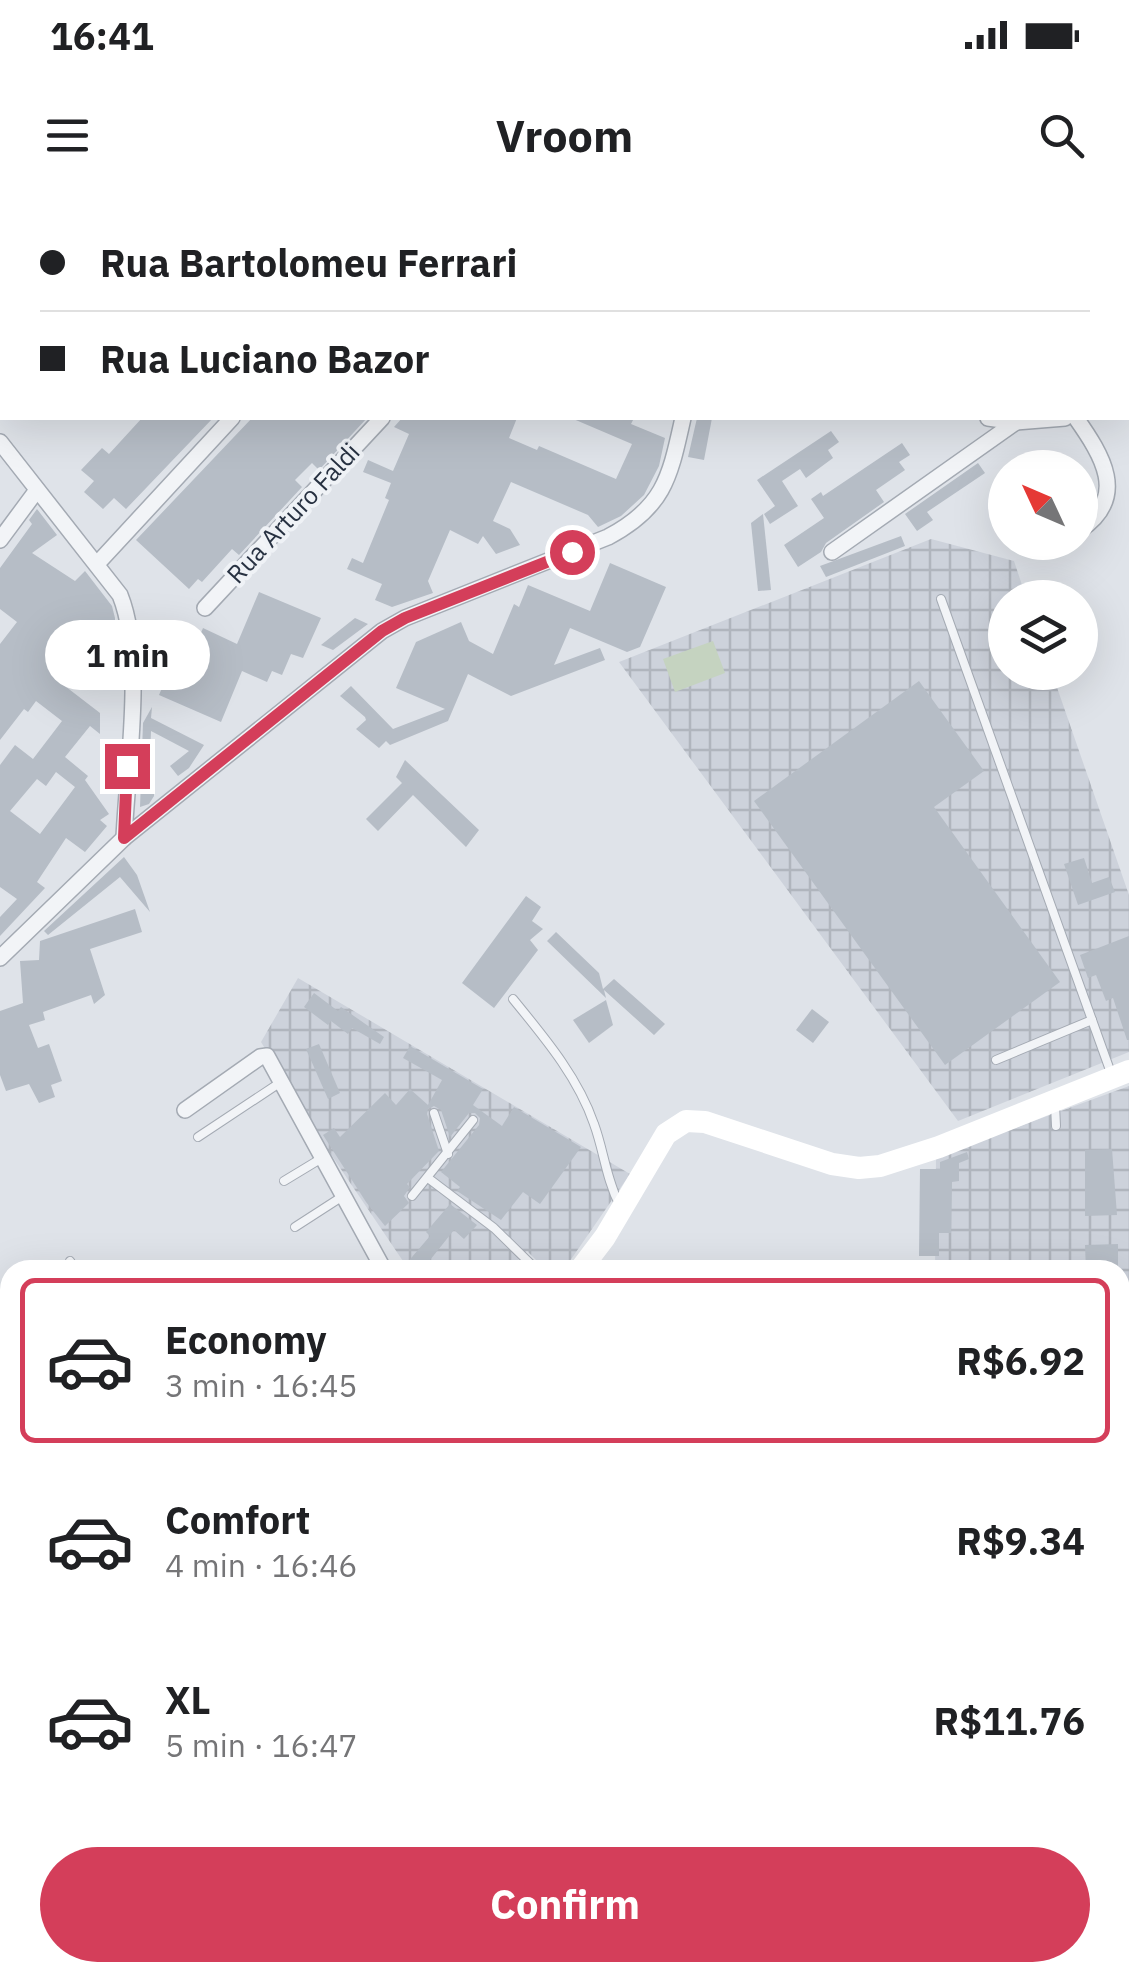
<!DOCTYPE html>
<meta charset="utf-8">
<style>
:root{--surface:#fff;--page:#f2f2f2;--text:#202124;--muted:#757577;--line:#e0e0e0;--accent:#d43e5a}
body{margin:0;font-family:"IBM Plex Sans",sans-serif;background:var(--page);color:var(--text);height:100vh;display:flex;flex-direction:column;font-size:38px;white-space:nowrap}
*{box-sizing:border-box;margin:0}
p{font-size:32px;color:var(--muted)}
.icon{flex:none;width:55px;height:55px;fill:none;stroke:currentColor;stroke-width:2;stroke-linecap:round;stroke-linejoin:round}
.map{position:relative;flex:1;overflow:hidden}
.sheet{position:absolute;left:0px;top:1060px;width:1130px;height:722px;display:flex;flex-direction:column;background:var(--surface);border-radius:30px 30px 0 0;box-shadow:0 10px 40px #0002}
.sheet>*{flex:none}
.guide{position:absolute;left:0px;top:0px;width:1130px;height:220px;box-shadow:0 10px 40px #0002;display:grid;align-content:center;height:220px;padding:0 40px;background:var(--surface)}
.needle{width:65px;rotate:314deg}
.tools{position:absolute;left:988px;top:250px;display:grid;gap:20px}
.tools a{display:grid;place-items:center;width:110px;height:110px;border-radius:50%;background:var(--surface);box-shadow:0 10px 40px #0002;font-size:50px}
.end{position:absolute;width:45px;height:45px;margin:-22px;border:12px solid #d43e5a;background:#fff;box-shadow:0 0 0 5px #fff}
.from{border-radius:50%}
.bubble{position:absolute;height:70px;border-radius:35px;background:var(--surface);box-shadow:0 10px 40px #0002;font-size:32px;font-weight:700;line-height:70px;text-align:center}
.guide b{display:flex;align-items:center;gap:35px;height:95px;font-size:38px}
.guide b+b{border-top:2px solid var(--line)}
.guide i{width:25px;height:25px;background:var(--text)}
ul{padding:18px 0 0;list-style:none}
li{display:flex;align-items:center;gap:30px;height:165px;margin:0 20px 15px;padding:0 20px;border:5px solid transparent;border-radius:15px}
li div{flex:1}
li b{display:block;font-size:38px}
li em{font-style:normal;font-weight:700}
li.selected{border-color:var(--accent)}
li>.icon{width:90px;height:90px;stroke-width:1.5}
.cta{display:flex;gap:20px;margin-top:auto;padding:20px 40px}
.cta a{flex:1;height:115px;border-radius:60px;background:var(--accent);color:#fff;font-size:40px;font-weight:700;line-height:115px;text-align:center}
.status{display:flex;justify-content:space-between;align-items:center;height:70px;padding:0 50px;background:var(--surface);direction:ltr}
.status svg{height:28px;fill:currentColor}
header{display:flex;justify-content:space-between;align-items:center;height:130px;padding:0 40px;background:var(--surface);font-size:45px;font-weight:700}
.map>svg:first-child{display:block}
.industrial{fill:url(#industrial-grid)}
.garden{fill:#c5d3c0}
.building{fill:#b6bdc6;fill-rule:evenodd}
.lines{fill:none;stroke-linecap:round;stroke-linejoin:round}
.service-casing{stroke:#a4aab3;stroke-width:10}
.minor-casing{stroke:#a4aab3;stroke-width:18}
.path{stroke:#bdc1c8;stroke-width:2.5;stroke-dasharray:8 8;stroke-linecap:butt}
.service{stroke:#f2f4f7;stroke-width:8}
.minor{stroke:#f2f4f7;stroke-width:15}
.secondary{stroke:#fff;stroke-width:22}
.route{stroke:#d43e5a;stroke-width:12}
.labels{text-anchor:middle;stroke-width:8;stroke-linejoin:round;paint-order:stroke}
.street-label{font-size:25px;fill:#273141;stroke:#eff2f6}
</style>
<div class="status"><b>16:41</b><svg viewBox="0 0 49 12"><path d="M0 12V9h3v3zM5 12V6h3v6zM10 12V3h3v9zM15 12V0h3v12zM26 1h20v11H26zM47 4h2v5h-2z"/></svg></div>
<header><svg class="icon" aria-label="menu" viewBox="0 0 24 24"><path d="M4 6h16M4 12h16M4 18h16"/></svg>Vroom<svg class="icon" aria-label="search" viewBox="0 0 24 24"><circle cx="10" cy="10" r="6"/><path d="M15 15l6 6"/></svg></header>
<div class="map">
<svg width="1129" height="1781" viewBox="0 0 1129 1781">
<defs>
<pattern id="industrial-grid" width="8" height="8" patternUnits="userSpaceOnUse" patternTransform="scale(2.5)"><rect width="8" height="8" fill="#cdd2db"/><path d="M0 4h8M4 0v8" fill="none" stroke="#b0b5bd"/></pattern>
</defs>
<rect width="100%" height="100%" fill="#dfe3e9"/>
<g class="industrial">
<path d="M931 339 1014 361 1026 397 1005 398V472L1052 473 1129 695V852L958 921 619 462Z"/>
<path d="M298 778 630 974 565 1068 546 1070 527 1051 518 1060 528 1070H409L328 950 261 842Z"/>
<path d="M1129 886V1753L1120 1750V1070H935L936 957Z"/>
</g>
<path class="garden" d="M713 441 725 473 675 492 663 459Z"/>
<g class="building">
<path d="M142 218H213L126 309 114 298 103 309 84 292 94 281 81 270 102 248 109 254Z"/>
<path d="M252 218H367L319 270 312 263 295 280 302 287 239 355 232 349 202 382 198 379 189 389 136 340Z"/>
<path d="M402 218H517L509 238 537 250 539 246 616 279 632 244 571 218H634L631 224 665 238 659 266 644 295 621 316 598 327 588 315 511 282 493 321 510 329 520 345 496 354 483 336 478 344 450 330 428 381 433 393 392 407 375 400 382 384 347 369 352 358 363 363 389 300 385 298 391 283 363 272 368 260 393 271 409 234 394 227Z"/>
<path d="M697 218H712L704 260 688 257Z"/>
<path d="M831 231 839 242 828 250 833 258 806 278 800 269 782 281 798 306 770 324 764 314 775 306 757 280Z"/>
<path d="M902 243 910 255 899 262 905 270 876 290 884 302 826 343 821 352 798 367 784 345 824 318 811 299 821 292 823 296Z"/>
<path d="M978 263 985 273 927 312 933 320 917 331 905 314Z"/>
<path d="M37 309 57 335 32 353 75 381 85 371 112 406 115 418V440L101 453V471L77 460 61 483 100 513V534L90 526 65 557 88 576 85 580 109 614 100 620 107 626 85 652 66 638 37 682 45 688 0 736V717L17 699 0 687V565L15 545 33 559 62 521 36 501 28 512 24 509 0 540V444L17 422 0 409V368L32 324 29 320ZM56 572 75 587 40 634 10 611 37 579 46 586Z"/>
<path d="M763 314 771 390 758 391 751 323Z"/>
<path d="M901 336 905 346 826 377 820 366Z"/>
<path d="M610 363 666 387 640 447 627 452 570 428 554 465 600 448 605 460 511 496 468 474 448 521 390 545 386 541 379 548 356 529 366 520 365 517 340 496 351 486 393 529 445 509 396 488 416 442 461 422 469 441 493 454 514 404 519 407 528 385 590 411Z"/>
<path d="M259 392 321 418 303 458 291 454 282 475 272 471 267 482 242 471 221 522 159 495 180 446 148 436 153 424 198 440 203 428 237 444Z"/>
<path d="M355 418 368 424 333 450 321 445Z"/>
<path d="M919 481 984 571 934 607 1060 782 945 865 754 601Z"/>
<path d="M152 507 151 518 204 545 189 568 178 576 170 566 189 551 151 531 149 583 154 580V596L149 604 140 607 143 523Z"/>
<path d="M405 560 479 630 466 647 413 595 378 631 366 619 402 583 396 577Z"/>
<path d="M124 657 137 675 150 712 120 677 48 735 44 731Z"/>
<path d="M1084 658 1092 683 1109 677 1115 692 1078 705 1064 664Z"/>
<path d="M526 696 541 707 532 721 543 729 530 740 538 750 494 808 462 783Z"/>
<path d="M135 709 142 732 90 749 105 795 94 804 91 795 43 812 45 820 29 825 38 848 49 844 62 881 51 885 55 897 39 903 29 884 6 891 0 875V811L23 803 20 761 39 760 40 741Z"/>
<path d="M556 732 599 773 603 789 614 779 665 824 654 835 604 790 606 798 547 741Z"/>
<path d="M1129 736V840H1127L1113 798 1106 801 1096 775 1088 778 1080 755Z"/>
<path d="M314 793 338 811 341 807 384 837 380 844 352 828 348 834 331 821 328 825 304 807Z"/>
<path d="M606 800 613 825 589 843 573 820Z"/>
<path d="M812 809 829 822 813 843 796 830Z"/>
<path d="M319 844 340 893 328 899 306 849Z"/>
<path d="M410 846 483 889 473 905 502 926 514 907 581 947 540 1004 523 992 501 1020 457 991 460 987 441 972 479 925 480 918 475 913H469L450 937 441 910 434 906 428 909 427 914 439 951 407 984 410 987 404 996 409 1003 385 1026 366 1002 323 935 334 928 340 937 385 893 396 905 410 889 428 905 442 880 403 858Z"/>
<path d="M1112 949 1117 1015 1085 1016V950Z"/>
<path d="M967 952 969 959 959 963V981L952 982 951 1033H939V1056H919L920 969H940V962Z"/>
<path d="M450 1004 477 1025 464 1039 454 1030 422 1070H410L406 1064 430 1036 426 1032Z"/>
<path d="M1118 1044V1070H1086L1085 1045Z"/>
</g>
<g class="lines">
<defs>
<g id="service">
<path d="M167 2 168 0"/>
<path d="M183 2 184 0"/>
<path d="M941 399 1111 873"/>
<path d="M513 799C544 837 578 877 594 924 604 951 606 979 620 1006"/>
<path d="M996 860 1092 820"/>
<path d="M1055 905 1056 926"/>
<path d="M434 913 448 954"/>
<path d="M198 937 281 882"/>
<path d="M428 978 494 1028 537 1070"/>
<path d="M284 981 322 958"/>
<path d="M412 996 473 920"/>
<path d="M295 1027 343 996"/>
<path d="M70 1061 76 1070"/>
<path d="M0 1347 10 1341"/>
<path d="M0 1449 10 1461"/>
<path d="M298 1781 303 1772"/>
</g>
<g id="minor">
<path d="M431 0 432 2"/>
<path d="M1021 0 1025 2"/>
<path d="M1114 2 1129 0"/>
<path d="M1128 128H1129"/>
<path d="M1128 188 1129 187"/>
<path d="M988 218 1016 222 1065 218"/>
<path d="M1076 218C1102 255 1129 297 1080 330"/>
<path d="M0 242 120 395C145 457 127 569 124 638"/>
<path d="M0 340 37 290"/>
<path d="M1049 349 1060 342"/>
<path d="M832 352 1016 222"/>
<path d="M97 364 232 218"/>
<path d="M205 408 382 218"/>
<path d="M0 758 124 638 382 431 405 418 608 337C665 307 670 276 683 218"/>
<path d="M185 910 260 857 267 856 384 1070"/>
<path d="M598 1772 605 1781"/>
<path d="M0 1778 5 1781"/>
</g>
</defs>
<use href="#service" class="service-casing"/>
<use href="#minor" class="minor-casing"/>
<path class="path" d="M0 19 2 18"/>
<use href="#service" class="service"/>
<use href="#minor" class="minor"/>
<g class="secondary">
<path d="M25 2V0"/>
<path d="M0 131 2 127"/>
<path d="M580 1070 605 1037 666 934 686 921 705 922 832 964 859 968 880 966 939 947 1129 871"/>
<path d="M0 1447 10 1441"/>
</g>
</g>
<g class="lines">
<path class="route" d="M127 566 124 638 382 431 405 418 572 352"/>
</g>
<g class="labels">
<g class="street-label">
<text transform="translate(293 313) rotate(-47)" y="9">Rua Arturo Faldi</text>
</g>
</g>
</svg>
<div class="tools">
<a><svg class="needle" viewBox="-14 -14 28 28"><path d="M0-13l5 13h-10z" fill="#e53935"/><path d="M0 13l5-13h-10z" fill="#757577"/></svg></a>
<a><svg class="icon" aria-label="layers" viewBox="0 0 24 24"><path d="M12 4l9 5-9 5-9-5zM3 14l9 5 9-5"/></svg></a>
</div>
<i class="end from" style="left:572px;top:352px"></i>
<i class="end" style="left:127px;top:566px"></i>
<div class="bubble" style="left:45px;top:420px;width:165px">1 min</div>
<div class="guide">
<b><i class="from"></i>Rua Bartolomeu Ferrari</b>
<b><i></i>Rua Luciano Bazor</b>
</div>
<section class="sheet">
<ul>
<li class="selected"><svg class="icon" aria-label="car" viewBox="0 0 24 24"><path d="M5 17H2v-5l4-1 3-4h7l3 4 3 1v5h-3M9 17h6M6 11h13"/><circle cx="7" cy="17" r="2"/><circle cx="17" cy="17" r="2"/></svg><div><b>Economy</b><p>3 min · 16:45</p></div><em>R$6.92</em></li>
<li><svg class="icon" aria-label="car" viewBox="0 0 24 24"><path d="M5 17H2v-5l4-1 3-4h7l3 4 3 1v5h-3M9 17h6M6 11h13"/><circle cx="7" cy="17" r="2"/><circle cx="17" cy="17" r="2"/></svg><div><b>Comfort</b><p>4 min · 16:46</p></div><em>R$9.34</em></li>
<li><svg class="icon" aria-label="car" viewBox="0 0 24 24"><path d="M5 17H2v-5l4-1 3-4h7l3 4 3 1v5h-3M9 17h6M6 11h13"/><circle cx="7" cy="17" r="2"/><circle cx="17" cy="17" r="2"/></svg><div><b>XL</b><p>5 min · 16:47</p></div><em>R$11.76</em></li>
</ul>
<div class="cta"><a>Confirm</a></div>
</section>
</div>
